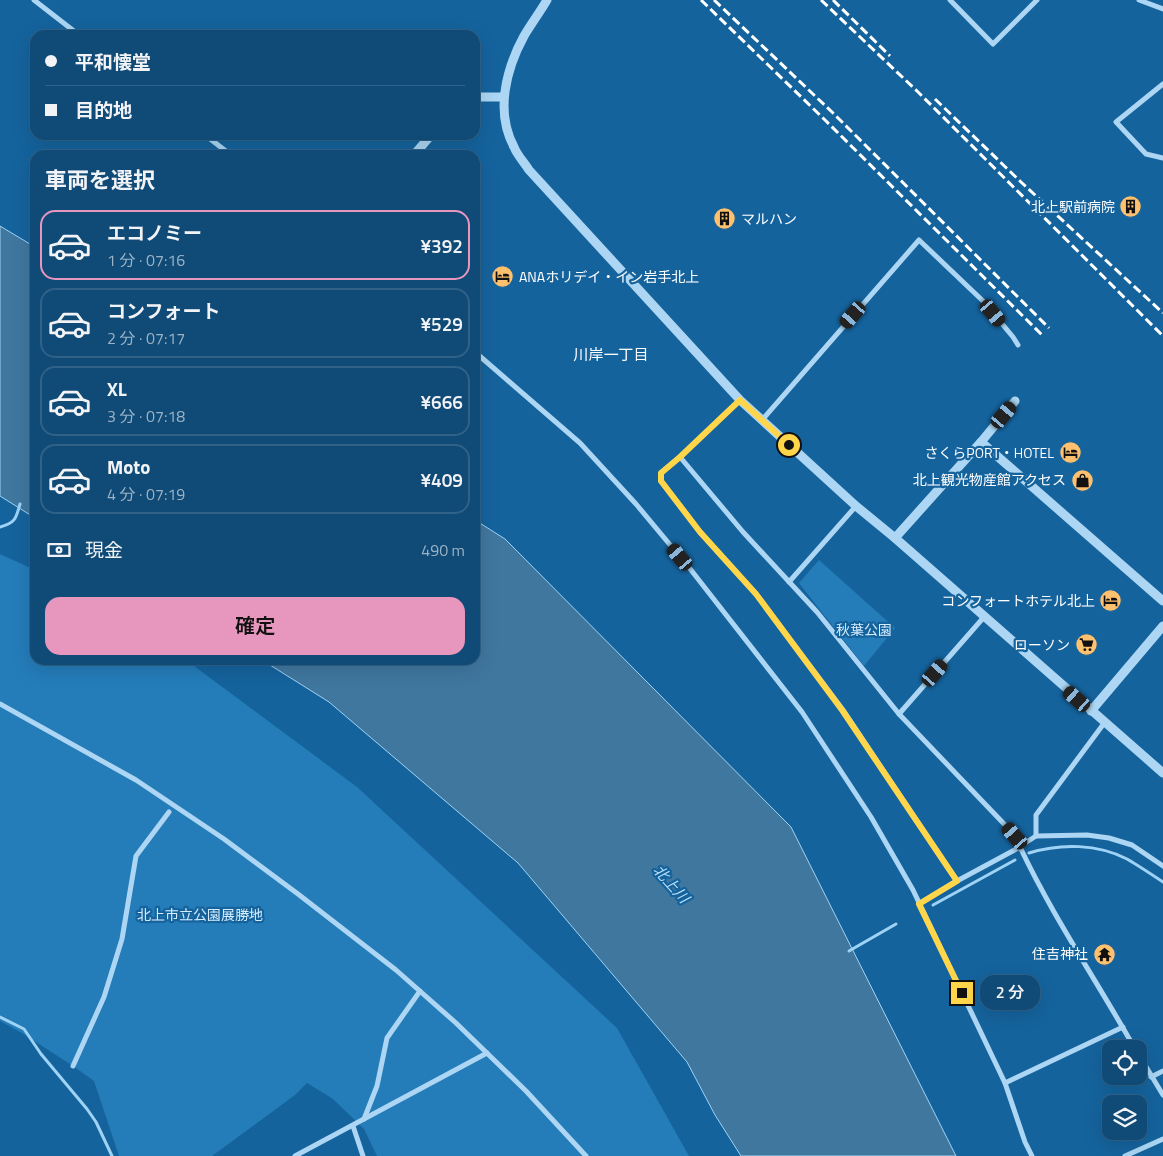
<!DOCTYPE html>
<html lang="ja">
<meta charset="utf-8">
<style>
:root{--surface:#104a76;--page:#1e547e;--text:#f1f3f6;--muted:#9cb3c5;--line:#306288;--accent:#e797bd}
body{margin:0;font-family:"Titillium Web","Noto Sans JP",sans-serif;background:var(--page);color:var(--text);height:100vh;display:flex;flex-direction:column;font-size:19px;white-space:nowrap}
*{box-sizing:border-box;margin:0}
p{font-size:16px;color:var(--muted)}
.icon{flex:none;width:28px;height:28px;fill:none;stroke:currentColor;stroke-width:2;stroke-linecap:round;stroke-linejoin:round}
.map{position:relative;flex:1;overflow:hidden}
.details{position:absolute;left:30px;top:150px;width:450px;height:515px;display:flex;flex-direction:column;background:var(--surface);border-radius:15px;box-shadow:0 5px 20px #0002,0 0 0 1px var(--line)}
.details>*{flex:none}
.hud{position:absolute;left:30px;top:30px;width:450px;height:110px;border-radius:15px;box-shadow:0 5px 20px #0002,0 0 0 1px var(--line);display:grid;align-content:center;height:110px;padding:0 15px;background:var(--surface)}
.controls{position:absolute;left:1102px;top:1040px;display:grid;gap:10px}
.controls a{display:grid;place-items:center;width:45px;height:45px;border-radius:10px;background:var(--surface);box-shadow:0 5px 20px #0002,0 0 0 1px var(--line);font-size:25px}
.end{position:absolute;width:22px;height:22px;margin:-11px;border:6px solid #ffd54a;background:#111;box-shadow:0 0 0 2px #111}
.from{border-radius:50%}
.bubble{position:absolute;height:35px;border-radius:15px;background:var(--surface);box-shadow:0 5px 20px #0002,0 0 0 1px var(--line);font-size:16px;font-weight:600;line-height:35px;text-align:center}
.car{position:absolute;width:15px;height:30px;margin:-15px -8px;border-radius:6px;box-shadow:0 0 4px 1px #0007;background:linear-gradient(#222 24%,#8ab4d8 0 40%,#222 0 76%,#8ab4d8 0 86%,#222 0)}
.hud b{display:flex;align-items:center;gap:18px;height:48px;font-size:19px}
.hud b+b{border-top:1px solid var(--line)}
.hud i{width:12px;height:12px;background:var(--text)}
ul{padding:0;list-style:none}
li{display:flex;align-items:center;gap:15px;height:70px;margin:0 10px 8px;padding:0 5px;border:2px solid var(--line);border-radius:15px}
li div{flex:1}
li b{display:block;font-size:19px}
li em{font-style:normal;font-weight:600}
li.current{border-color:var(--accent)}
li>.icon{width:45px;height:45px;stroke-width:1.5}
h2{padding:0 15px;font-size:22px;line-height:60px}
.pay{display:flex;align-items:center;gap:12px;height:55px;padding:0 15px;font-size:19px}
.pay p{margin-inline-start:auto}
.button{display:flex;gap:10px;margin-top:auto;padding:10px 15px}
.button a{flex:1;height:58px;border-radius:15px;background:var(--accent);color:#111;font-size:20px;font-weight:600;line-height:58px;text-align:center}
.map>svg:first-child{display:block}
.green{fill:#247cb9}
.water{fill:#40779f;stroke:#9ed3f6}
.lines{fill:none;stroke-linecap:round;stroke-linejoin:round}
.stream{stroke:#9ed3f6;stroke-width:3}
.minor{stroke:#acd6f3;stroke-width:5}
.tertiary{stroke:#acd6f3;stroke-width:9}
.rail{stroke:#fff;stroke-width:3;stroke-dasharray:9 4;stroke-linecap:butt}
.route{stroke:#ffd54a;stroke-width:6}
.labels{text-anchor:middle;stroke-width:4.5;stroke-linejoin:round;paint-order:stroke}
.poi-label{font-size:14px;fill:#fff;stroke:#15639d;text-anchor:end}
.park-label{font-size:14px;fill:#d4ecfd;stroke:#15639d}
.neighbourhood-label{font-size:15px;fill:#fff;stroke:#15639d}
.water-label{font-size:15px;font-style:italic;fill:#b8dff9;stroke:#15639d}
</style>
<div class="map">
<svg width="1163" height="1156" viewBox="0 0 1163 1156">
<rect width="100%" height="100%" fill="#15639d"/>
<g class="green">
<path d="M0 554 35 570V660H186L357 787 617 1028 689 1156H377L364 1129 333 1099 307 1083 295 1095 212 1156H119L94 1081 73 1066 22 1033 0 1021Z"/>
<path d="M819 560 895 628 864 666 799 583Z"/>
</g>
<g class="water">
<path d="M0 226 35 247V518L0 496Z"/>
<path d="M475 520 505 539 791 827 956 1156H741L715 1115 687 1062 518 863 329 702 262 660H475Z"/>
</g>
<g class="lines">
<g class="stream">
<path d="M0 527C15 523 16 519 20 504"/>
<path d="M1029 853C1061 843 1098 844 1127 859 1139 866 1151 874 1163 882"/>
<path d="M933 905 1015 860"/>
<path d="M849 951 896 924"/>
<path d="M0 1017 24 1029 41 1054 87 1109 96 1122 112 1156"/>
</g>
<g class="minor">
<path d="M34 0 79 35"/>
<path d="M950 0 993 44 1037 0"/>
<path d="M1139 0 1163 9"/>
<path d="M1163 84 1116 122 1146 154 1163 158"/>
<path d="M205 135 231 155"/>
<path d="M475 352 580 443 636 504 691 570 802 712 871 817 913 890 1005 1083 1025 1142 1032 1156"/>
<path d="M740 400 680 457 661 473V481L700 532 756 594 843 710 957 881"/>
<path d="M762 420 919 240 983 301 1013 337 1018 345"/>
<path d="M680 457 743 532 817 612 899 714 1007 827 1022 845 1036 836 1087 835 1109 838 1132 845 1163 866"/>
<path d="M789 582 856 506"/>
<path d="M0 704 136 780 224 839 298 894 396 970 456 1023 526 1091 586 1156"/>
<path d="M899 714 984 617"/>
<path d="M1036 836V815L1105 722"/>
<path d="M919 904 957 881 1020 847C1053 917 1097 981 1135 1049"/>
<path d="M1139 1055 1163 1095"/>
<path d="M73 1066 104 997 122 939 136 856 169 812"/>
<path d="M1151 1077 1163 1071"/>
<path d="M1005 1083 1123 1027"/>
<path d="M364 1119 377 1086 387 1038 420 991"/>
<path d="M353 1126 363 1156"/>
<path d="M295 1156 487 1053"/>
<path d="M1125 1156 1163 1139"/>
</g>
<g class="tertiary">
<path d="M547 0C540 12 531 24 524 36 506 69 495 112 514 147 517 155 524 162 529 170L740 400 856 506 895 538 1163 773"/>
<path d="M475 97H504"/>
<path d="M414 155 431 135"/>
<path d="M981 442 1163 601"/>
<path d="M895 538 981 442 1015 401"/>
<path d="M1091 711 1163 626"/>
</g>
<g class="rail">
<path d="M701 0 825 120 1042 335"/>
<path d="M714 0 833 113 1049 328"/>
<path d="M821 0 918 92 1163 336"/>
<path d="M833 0 890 56"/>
<path d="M935 99 1022 183 1163 313"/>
</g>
</g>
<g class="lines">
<path class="route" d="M789 445 740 400 680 457 661 473V481L700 532 756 594 842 710 957 881 919 904 962 993"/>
</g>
<defs>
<symbol id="building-disc" viewBox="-11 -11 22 22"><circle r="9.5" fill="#ffc16e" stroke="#15639d"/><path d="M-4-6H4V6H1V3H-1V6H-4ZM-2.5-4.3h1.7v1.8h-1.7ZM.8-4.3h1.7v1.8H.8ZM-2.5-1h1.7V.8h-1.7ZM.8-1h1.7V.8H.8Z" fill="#111"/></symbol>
<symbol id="hotel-disc" viewBox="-11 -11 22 22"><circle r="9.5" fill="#ffc16e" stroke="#15639d"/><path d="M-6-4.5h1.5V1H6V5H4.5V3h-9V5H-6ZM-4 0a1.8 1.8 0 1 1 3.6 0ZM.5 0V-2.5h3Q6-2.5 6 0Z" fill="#111"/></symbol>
<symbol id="shop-disc" viewBox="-11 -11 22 22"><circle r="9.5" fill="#ffc16e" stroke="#15639d"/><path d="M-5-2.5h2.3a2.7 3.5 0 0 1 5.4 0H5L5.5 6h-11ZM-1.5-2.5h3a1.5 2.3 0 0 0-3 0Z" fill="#111"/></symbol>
<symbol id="supermarket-disc" viewBox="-11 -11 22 22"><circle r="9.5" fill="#ffc16e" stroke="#15639d"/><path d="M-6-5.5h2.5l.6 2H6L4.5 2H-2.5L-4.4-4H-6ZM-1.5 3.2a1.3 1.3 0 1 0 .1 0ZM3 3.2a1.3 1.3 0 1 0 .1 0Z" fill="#111"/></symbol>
<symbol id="temple-disc" viewBox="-11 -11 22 22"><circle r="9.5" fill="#ffc16e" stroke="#15639d"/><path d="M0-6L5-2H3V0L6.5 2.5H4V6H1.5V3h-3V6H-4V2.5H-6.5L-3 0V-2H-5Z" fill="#111"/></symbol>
</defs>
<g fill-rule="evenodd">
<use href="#building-disc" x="1118" y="194" width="25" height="25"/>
<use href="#building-disc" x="712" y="206" width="25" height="25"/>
<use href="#hotel-disc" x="490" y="264" width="25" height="25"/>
<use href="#hotel-disc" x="1058" y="440" width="25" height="25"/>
<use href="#shop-disc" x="1070" y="468" width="25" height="25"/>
<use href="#hotel-disc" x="1098" y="588" width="25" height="25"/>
<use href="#supermarket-disc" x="1074" y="632" width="25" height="25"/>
<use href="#temple-disc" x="1092" y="942" width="25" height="25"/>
</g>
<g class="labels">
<g class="poi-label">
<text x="1115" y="212">北上駅前病院</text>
<text x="741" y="224" text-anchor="start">マルハン</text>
<text x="519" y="282" text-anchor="start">ANAホリデイ・イン岩手北上</text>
<text x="1054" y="458">さくらPORT・HOTEL</text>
<text x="1066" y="485">北上観光物産館アクセス</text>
<text x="1095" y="606">コンフォートホテル北上</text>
<text x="1070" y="650">ローソン</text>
<text x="1088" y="959">住吉神社</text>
</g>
<g class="park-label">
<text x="864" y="635">秋葉公園</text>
<text x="200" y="920">北上市立公園展勝地</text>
</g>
<g class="neighbourhood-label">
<text x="611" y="360">川岸一丁目</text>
</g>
<g class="water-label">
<text transform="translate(671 884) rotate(48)" y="5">北上川</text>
</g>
</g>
</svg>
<div class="controls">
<a><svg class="icon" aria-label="locate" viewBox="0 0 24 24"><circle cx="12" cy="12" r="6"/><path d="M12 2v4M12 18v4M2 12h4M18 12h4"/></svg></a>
<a><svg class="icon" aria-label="layers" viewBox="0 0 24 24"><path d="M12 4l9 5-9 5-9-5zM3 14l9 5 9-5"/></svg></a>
</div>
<i class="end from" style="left:789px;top:445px"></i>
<i class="end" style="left:962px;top:993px"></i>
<div class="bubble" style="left:980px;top:975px;width:60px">2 分</div>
<i class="car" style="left:993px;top:313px;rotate:140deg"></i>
<i class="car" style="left:853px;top:315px;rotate:221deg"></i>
<i class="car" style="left:1004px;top:415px;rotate:40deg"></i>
<i class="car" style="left:680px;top:557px;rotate:320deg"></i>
<i class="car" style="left:935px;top:673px;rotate:41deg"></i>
<i class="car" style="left:1077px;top:699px;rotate:311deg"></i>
<i class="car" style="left:1015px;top:836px;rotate:319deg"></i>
<div class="hud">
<b><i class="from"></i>平和懐堂</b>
<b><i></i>目的地</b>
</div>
<section class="details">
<h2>車両を選択</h2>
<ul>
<li class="current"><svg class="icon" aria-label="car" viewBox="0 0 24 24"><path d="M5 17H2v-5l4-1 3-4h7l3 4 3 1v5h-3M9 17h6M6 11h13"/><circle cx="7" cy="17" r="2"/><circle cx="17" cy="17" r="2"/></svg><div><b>エコノミー</b><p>1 分 · 07:16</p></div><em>¥392</em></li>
<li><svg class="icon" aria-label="car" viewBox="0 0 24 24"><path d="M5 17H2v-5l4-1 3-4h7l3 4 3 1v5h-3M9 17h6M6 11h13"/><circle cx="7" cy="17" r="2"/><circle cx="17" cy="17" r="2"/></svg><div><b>コンフォート</b><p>2 分 · 07:17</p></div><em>¥529</em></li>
<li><svg class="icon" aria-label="car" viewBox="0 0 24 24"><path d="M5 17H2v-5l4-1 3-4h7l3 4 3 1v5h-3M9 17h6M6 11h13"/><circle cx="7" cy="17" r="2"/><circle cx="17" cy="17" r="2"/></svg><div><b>XL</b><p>3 分 · 07:18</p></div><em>¥666</em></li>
<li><svg class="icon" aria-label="car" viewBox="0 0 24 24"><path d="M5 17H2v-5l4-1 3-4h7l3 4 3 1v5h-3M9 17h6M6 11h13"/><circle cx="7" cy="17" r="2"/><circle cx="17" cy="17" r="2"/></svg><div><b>Moto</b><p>4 分 · 07:19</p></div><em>¥409</em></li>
</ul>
<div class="pay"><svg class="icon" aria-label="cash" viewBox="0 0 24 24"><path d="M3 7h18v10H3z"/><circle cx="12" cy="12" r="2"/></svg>現金<p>490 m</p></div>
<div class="button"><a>確定</a></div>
</section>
</div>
